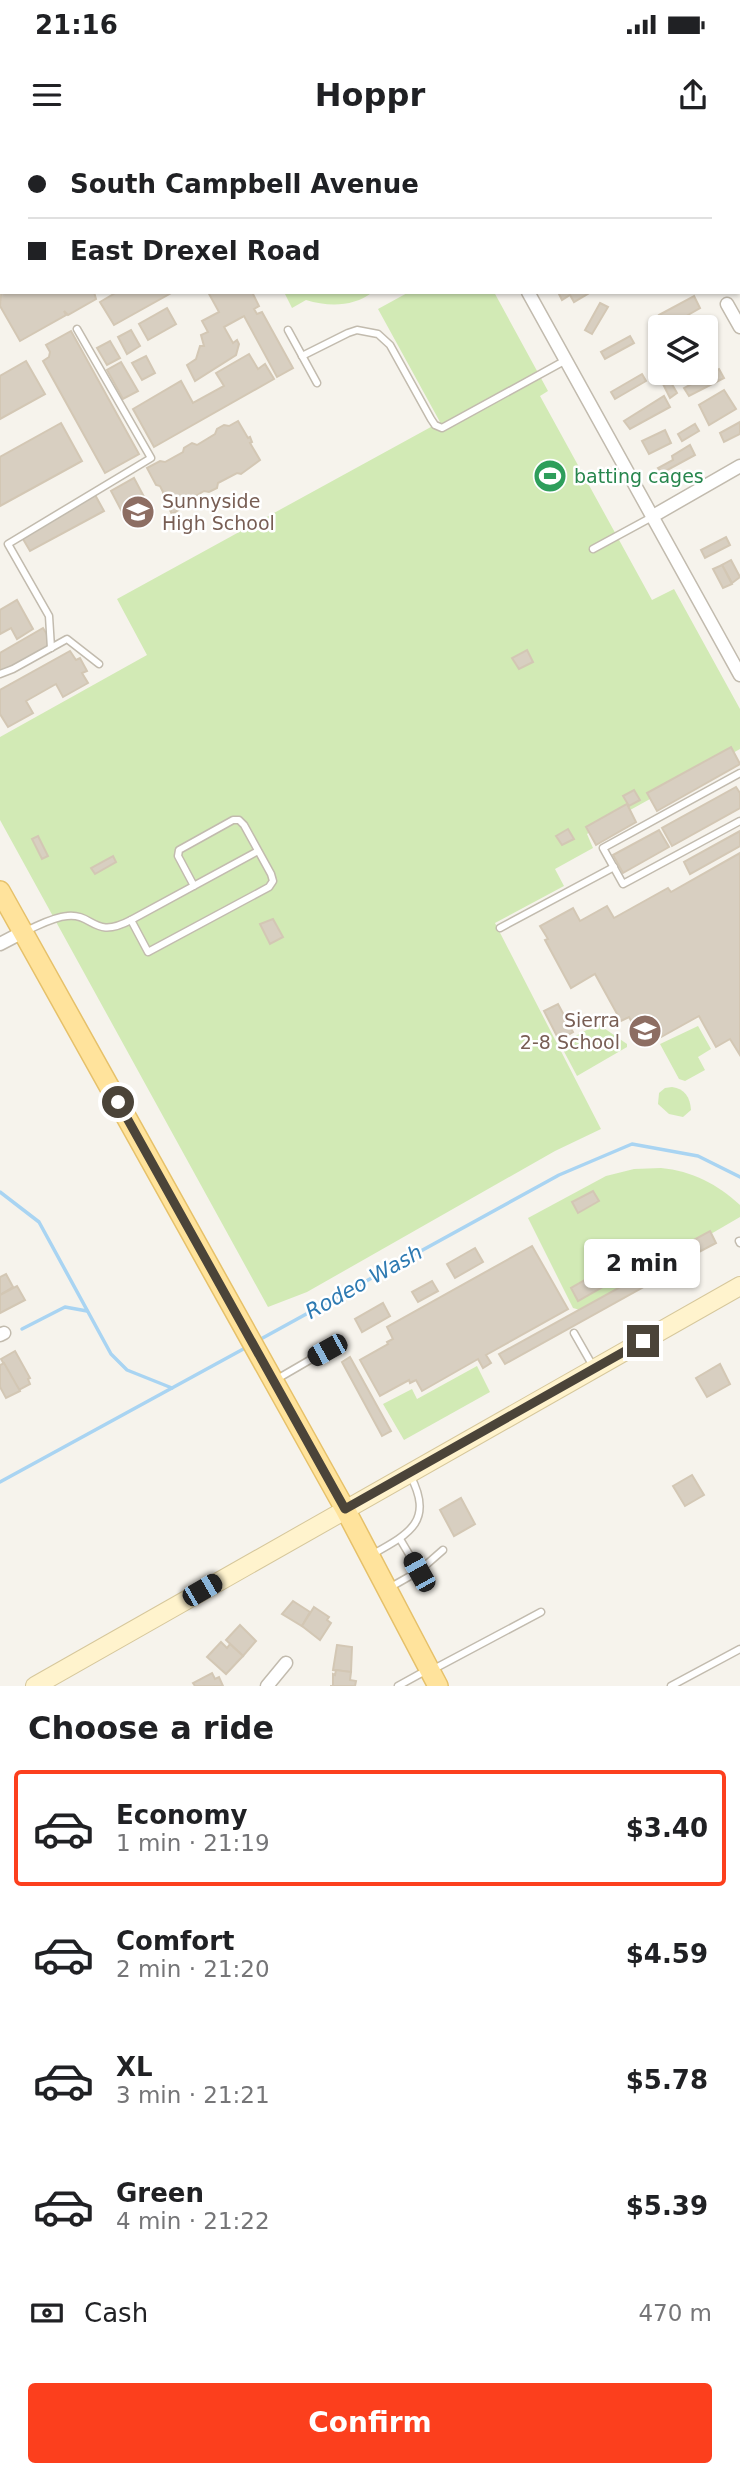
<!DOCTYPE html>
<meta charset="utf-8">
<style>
:root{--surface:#fff;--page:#f2f2f2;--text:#202124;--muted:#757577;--line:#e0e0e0;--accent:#fc3f1d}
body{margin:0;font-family:"DejaVu Sans",sans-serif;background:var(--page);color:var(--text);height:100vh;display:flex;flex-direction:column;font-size:26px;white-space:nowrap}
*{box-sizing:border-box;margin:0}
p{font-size:23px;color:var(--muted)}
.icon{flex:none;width:38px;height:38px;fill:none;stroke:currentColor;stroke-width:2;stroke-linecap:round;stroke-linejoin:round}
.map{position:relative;height:1546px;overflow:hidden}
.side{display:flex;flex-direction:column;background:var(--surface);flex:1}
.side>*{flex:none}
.hud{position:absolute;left:0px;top:0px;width:740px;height:154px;box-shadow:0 2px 5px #0004;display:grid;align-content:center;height:154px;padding:0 28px;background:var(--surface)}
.controls{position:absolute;left:648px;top:175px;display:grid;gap:14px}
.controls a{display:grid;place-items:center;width:70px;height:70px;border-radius:7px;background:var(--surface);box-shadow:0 2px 5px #0004;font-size:35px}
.end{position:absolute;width:32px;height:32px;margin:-16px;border:9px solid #4b4439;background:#fff;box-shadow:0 0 0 4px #fff}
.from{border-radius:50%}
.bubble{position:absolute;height:49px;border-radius:7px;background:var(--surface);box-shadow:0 2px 5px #0004;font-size:23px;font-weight:600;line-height:49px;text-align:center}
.car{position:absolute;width:21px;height:42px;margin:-21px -10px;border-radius:9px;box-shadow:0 0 5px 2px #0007;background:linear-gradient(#222 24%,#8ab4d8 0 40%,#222 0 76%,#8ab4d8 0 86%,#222 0)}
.hud b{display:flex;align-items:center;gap:24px;height:66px;font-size:26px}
.hud b+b{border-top:2px solid var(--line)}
.hud i{width:18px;height:18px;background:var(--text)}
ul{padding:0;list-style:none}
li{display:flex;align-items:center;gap:21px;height:116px;margin:0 14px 10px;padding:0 14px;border:4px solid transparent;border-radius:7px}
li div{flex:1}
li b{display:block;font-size:26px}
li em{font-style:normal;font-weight:600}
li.current{border-color:var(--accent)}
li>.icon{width:63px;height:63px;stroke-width:1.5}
h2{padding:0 28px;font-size:32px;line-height:84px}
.pay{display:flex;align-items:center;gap:18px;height:77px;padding:0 28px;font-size:26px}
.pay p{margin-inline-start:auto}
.cta{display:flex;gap:14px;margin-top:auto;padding:14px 28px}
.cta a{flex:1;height:80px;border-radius:7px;background:var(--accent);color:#fff;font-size:28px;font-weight:600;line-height:80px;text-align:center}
.status{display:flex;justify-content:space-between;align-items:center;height:49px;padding:0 35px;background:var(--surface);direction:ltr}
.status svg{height:19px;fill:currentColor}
header{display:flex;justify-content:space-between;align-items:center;height:91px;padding:0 28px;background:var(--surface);font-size:32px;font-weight:600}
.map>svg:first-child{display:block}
.green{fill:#d2eab5}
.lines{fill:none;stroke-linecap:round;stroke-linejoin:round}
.stream{stroke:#a9d4f2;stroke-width:3.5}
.building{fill:#d8cfc1;stroke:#d3c7b4;stroke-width:2}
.lane-casing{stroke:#c2bbae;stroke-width:9}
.street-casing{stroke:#c2bbae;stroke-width:15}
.secondary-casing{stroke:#d6c79b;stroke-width:20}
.primary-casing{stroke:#e6c16a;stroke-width:22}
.lane{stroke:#fff;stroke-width:6}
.street{stroke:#fff;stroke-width:12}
.secondary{stroke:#fff3cd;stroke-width:18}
.primary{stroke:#ffe39c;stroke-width:19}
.route{stroke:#4b4439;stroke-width:9}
.labels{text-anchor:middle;stroke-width:5;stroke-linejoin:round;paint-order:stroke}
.leisure-label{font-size:19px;fill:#27864d;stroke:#fff;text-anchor:start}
.education-label{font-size:19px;fill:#785e54;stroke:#fff;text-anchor:start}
.water-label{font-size:21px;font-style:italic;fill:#2e7ab2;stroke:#fff}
</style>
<div class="status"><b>21:16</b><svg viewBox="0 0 49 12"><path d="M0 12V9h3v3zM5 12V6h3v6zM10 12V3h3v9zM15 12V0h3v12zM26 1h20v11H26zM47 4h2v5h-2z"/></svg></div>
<header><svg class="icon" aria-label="menu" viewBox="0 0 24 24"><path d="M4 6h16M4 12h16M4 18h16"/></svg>Hoppr<svg class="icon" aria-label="share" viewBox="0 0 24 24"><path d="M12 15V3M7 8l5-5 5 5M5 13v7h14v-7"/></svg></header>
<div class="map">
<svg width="740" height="1546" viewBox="0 0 740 1546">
<rect width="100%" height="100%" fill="#f6f3ec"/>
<g class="green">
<path d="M284 152H373C353 167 329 167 306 160L292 168Z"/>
<path d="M409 152H494L548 251 540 256 652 460 674 449 740 569V609L587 694 593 708 555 729 564 746 495 783 601 989 555 1011 307 1152 268 1167 0 680V597L147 515 117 459 440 282 378 169Z"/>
<path d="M598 884 627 904V907L577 936 560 904Z"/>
<path d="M698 886 711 909 698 917 705 930 685 941 679 939 660 904Z"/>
<path d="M672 947C685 949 690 957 691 970L683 977 669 974 658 964 659 953 665 948Z"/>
<path d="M661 1028C692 1031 717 1044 740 1065V1077L580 1170 573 1168 528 1078 606 1036 634 1029Z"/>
<path d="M477 1226 490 1252 404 1300 383 1264 412 1249 417 1259Z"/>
</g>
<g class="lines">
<g class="stream">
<path d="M0 1052 39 1082 111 1214 127 1230 172 1248"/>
<path d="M22 1189 65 1167 87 1171"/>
<path d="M259 1200 559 1035 632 1004 698 1016 740 1037"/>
<path d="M0 1342 247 1207"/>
</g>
</g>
<g class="building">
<path d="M2 139V152H94L96 159 68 175 64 171 66 175 20 201 0 166Z"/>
<path d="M117 152H173L114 185 100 162Z"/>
<path d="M208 152H252L259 166 254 169 257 174 262 172 293 228 277 237 244 176 224 187 233 203 237 200 239 204 236 215 195 241 187 225 196 219 200 206H204L201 195 208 192 202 181 219 172Z"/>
<path d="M558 152H591L574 162 570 155 562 160Z"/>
<path d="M694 156 700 168 688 175 693 184 686 187H666L659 175Z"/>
<path d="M600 163 608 167 592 194 585 190Z"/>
<path d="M167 168 176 184 148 200 139 184Z"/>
<path d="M131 190 140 206 127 214 118 197Z"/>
<path d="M71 191 139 314 105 333 43 221 49 217 50 212 46 205Z"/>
<path d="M630 196 634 203 605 219 601 212Z"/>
<path d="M110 201 120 218 107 225 97 208Z"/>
<path d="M249 214 258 229 265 224 274 239 154 307 133 269 181 241 193 263 224 246 216 233Z"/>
<path d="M146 216 155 233 142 240 132 223Z"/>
<path d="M26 221 45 254 0 279V236Z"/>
<path d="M121 222 138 251 123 259 107 230Z"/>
<path d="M719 229 724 238 689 256 684 248Z"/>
<path d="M642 234 646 241 615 259 611 252Z"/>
<path d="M669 239 677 253 670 258 662 242Z"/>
<path d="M724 250 736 269 709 285 699 265Z"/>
<path d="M664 256 670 267 630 289 624 281Z"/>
<path d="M238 281 248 298 250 297 252 302 250 303 260 320 241 334 237 333 218 343 217 348 209 352 204 351 186 362 185 366 172 374 163 357V352L160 346 156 345 147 328 160 321 165 322 183 312 184 308 192 303 197 305 215 294 217 289 224 285 229 286Z"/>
<path d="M740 282V294L724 302 720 293Z"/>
<path d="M61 283 82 321 0 366V317Z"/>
<path d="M695 284 699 291 682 301 678 294Z"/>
<path d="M665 290 671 303 649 314 642 301Z"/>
<path d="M690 305 695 315 662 333 658 328 673 320 672 316Z"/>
<path d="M134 338 151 370 128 383 111 351Z"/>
<path d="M94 353 104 371 30 411 20 394Z"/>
<path d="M726 397 730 405 705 418 701 410Z"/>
<path d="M731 420 740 437 732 443 722 425Z"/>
<path d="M722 425 732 444 723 448 713 429Z"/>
<path d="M17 460 33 489 17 499 11 488 0 494V470Z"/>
<path d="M43 488 54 506 0 537V513Z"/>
<path d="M527 510 533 522 519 529 512 518Z"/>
<path d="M70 511 76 520 80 518 87 531 82 533 88 543 63 557 56 544 26 561 33 573 8 587 0 574V550Z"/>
<path d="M731 607 740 624 657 671 647 653Z"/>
<path d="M736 647 740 653V668L672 706 662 688Z"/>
<path d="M634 650 640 660 629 666 623 656Z"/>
<path d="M627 664 636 682 596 705 586 687Z"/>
<path d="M568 689 574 699 562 705 556 696Z"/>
<path d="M659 690 669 707 623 733 613 715Z"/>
<path d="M740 691V706L690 734 684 722Z"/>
<path d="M38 696 48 716 42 719 32 699Z"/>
<path d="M740 713V915L730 899 716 907 699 876 645 906 629 877 621 881 595 834 571 848 545 800 548 799 540 786 573 768 580 781 607 766 614 778 668 748 671 752Z"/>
<path d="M113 716 116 722 95 734 91 728Z"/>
<path d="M273 779 283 797 270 804 260 784Z"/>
<path d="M558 864 573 892 559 900 544 871Z"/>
<path d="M593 1051 599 1061 578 1073 572 1062Z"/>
<path d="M710 1091 716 1103 659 1133 653 1122Z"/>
<path d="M532 1106 568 1169 486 1215 491 1223 483 1228 478 1219 422 1251 416 1240 410 1243 409 1240 380 1256 360 1220 388 1204 387 1202 393 1199 387 1187Z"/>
<path d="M475 1108 483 1122 455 1138 447 1124Z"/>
<path d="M638 1111 645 1124 613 1141 606 1128Z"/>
<path d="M651 1130 656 1140 505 1224 499 1214Z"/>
<path d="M599 1132 606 1145 578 1161 571 1148Z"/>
<path d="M6 1134 13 1147 0 1155V1137Z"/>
<path d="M432 1141 438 1151 418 1162 412 1152Z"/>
<path d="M17 1146 25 1160 0 1173V1155Z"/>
<path d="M383 1163 390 1176 362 1192 355 1179Z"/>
<path d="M15 1211 30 1238 28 1239 30 1244 19 1250 1 1219Z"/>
<path d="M350 1217 391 1291 382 1296 342 1222Z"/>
<path d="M4 1223 20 1251 6 1258 0 1247V1225Z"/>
<path d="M720 1224 730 1244 707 1257 696 1238Z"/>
<path d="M692 1335 704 1355 685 1366 673 1346Z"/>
<path d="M461 1358 475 1384 454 1396 440 1370Z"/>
<path d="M293 1461 310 1472 302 1486 282 1474Z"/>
<path d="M314 1467 329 1477 327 1480 331 1483 320 1500 302 1486Z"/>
<path d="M240 1485 256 1501 243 1516 226 1500Z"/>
<path d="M221 1502 227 1508 230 1504 243 1516 226 1534 207 1517Z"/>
<path d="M337 1505 352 1507 351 1532 333 1530Z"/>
<path d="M336 1530 351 1532 350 1540 356 1541 355 1546H330H333V1534L335 1535Z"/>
<path d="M212 1533 215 1539 219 1537 223 1546H195L193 1543Z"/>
</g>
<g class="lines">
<defs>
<g id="lane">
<path d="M469 0V2"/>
<path d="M576 0 577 2"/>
<path d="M0 19 2 22"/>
<path d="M738 43 740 42"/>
<path d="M288 190 317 243"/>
<path d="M302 216 348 193 357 190 378 194 390 205 431 279 435 285 442 288 566 220"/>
<path d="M593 409 652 377"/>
<path d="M51 508 49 476 8 404 151 318 77 189"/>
<path d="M0 534 13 529 67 499 99 524"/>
<path d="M740 633 603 708 623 744 740 681"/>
<path d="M194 746 178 716 179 710 233 680H239L244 685 271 734 273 741 269 747 148 812 131 780 258 711"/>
<path d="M500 788 614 727"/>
<path d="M25 791C38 786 53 777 67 776 94 773 93 800 131 780"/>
<path d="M739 1101 740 1103"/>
<path d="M574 1193 594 1228"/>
<path d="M277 1239 327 1210"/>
<path d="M373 1414C411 1393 434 1380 410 1335"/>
<path d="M419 1431 443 1410"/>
<path d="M389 1448 419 1431 400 1399"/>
<path d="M432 1530 541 1472"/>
<path d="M398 1546 427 1530"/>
<path d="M671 1546 740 1509"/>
</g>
<g id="street">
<path d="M444 0 445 2"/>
<path d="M593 2 597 0"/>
<path d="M528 152 740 535"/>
<path d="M727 164 740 187"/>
<path d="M653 376 740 326"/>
<path d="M0 804 23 792"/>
<path d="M0 1195 4 1193"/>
<path d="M267 1546 286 1523"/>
</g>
<path id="secondary" d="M35 1546 740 1146"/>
<path id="primary" d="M0 751 345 1369 438 1546"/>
</defs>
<use href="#lane" class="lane-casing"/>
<use href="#street" class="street-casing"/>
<use href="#secondary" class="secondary-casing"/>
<use href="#primary" class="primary-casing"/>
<use href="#lane" class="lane"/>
<use href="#street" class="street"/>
<use href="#secondary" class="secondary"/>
<use href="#primary" class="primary"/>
</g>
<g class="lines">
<path class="route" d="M118 962 345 1369 643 1201"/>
</g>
<defs>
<symbol id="stadium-disc" viewBox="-11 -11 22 22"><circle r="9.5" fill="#2e9e5b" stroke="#fff"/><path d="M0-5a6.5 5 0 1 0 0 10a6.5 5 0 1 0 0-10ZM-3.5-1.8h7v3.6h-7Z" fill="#fff"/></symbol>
<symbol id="school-disc" viewBox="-11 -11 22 22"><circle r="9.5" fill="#8d6e63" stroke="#fff"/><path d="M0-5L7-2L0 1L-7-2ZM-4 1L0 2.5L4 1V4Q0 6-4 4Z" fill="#fff"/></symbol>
</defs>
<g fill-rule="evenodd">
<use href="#stadium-disc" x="531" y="317" width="38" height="38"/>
<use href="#school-disc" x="119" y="353" width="38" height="38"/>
<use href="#school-disc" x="626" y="872" width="38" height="38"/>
</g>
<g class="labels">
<g class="leisure-label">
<text x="574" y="343">batting cages</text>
</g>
<g class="education-label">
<text x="162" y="368">Sunnyside<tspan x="162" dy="22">High School</tspan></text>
<text x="620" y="887" text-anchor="end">Sierra<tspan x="620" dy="22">2-8 School</tspan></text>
</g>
<g class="water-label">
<text transform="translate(364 1142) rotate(-29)" y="7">Rodeo Wash</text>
</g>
</g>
</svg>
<div class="controls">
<a><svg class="icon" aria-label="layers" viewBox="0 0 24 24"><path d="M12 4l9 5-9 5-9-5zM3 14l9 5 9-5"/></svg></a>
</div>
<i class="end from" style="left:118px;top:962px"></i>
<i class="end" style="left:643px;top:1201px"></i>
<div class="bubble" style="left:584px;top:1099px;width:116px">2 min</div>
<i class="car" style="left:327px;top:1210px;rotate:241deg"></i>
<i class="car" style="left:419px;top:1432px;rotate:331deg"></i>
<i class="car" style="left:202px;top:1450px;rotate:60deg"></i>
<div class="hud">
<b><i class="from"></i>South Campbell Avenue</b>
<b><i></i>East Drexel Road</b>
</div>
</div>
<section class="side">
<h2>Choose a ride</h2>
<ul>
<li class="current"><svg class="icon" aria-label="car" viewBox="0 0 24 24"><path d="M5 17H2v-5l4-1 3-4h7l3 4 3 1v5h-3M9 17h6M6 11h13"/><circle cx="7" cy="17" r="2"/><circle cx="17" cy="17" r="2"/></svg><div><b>Economy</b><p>1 min · 21:19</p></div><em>$3.40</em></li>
<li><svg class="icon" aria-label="car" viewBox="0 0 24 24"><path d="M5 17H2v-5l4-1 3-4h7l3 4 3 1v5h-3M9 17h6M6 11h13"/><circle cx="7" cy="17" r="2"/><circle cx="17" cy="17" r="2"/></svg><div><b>Comfort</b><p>2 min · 21:20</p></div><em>$4.59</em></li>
<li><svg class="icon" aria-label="car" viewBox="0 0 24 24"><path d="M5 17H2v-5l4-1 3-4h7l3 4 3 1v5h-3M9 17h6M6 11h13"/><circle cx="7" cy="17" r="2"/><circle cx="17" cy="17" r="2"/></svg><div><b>XL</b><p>3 min · 21:21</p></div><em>$5.78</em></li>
<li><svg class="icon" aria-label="car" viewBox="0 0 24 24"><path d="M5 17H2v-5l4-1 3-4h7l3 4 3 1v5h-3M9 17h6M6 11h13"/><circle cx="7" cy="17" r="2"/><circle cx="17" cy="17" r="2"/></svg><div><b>Green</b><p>4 min · 21:22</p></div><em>$5.39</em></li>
</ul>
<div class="pay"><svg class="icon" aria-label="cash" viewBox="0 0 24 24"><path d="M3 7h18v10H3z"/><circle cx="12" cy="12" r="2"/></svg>Cash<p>470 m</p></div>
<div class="cta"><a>Confirm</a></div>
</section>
